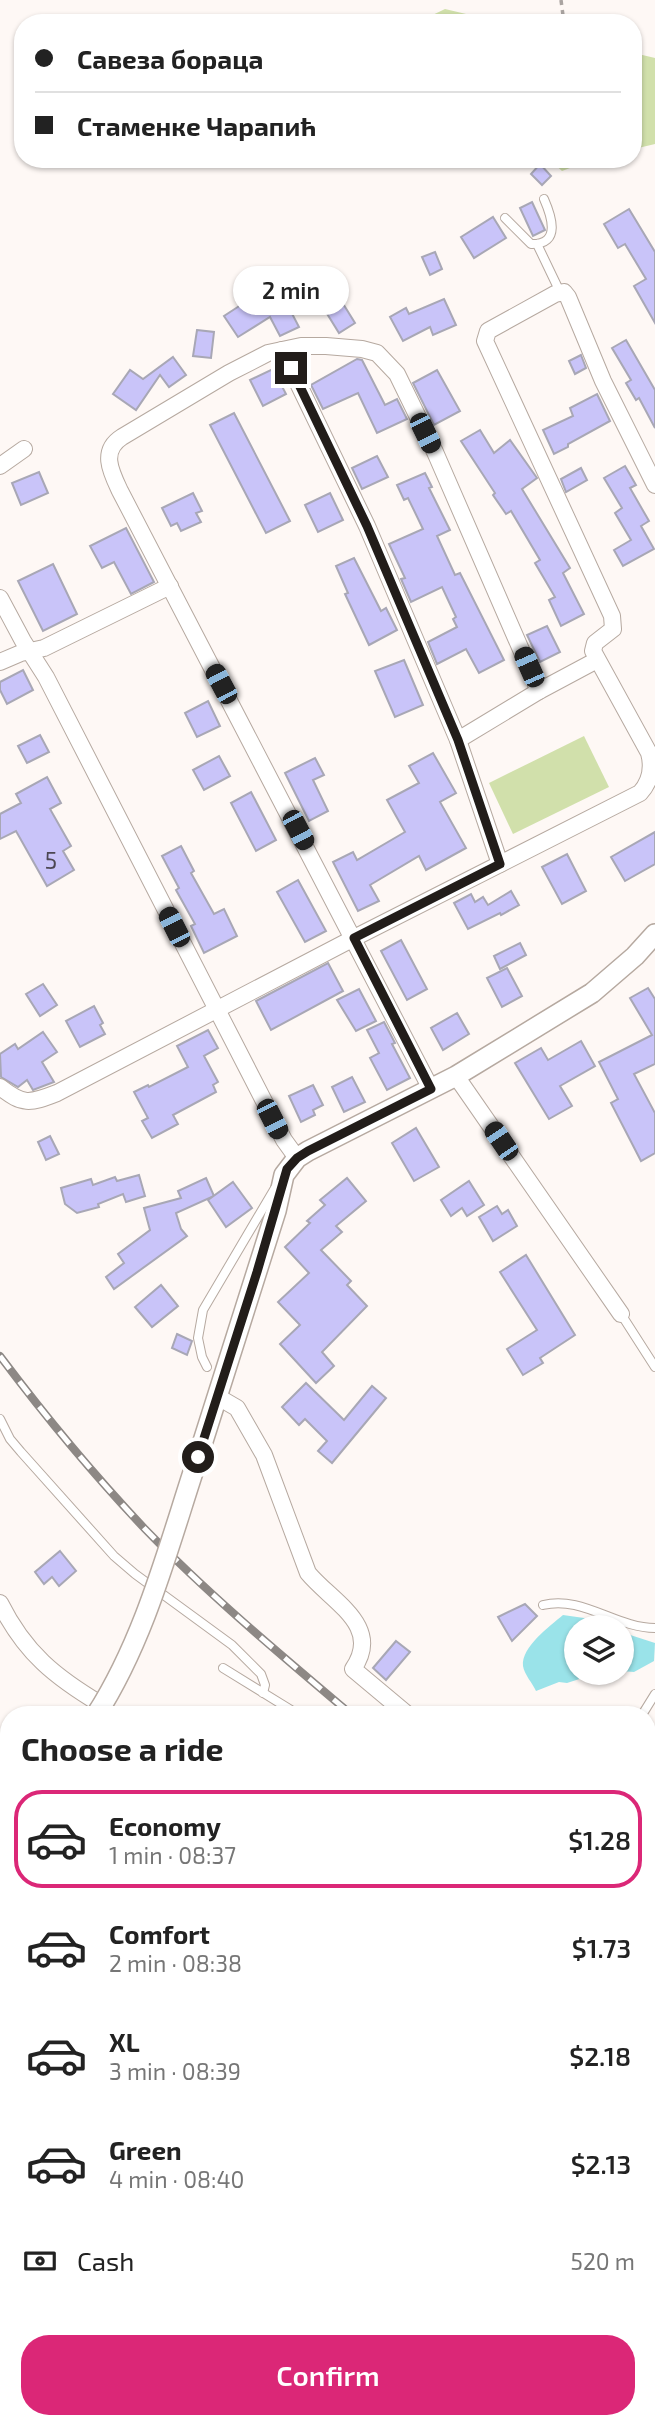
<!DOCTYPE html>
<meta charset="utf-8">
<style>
:root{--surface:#fff;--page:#f6f6f6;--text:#222;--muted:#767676;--line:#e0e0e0;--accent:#db2777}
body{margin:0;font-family:"Exo 2",sans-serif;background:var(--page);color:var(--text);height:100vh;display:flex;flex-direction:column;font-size:26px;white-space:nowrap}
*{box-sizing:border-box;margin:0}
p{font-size:23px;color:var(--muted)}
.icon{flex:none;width:38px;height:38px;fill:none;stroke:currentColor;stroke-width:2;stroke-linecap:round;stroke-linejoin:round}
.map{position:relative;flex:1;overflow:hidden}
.sheet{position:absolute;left:0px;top:1706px;width:656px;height:723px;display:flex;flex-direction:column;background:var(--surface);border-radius:28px 28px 0 0;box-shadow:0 2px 5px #0004}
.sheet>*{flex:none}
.top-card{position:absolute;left:14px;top:14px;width:628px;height:154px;border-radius:28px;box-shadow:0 2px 5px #0004;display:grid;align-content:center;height:154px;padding:0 21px;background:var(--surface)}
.buttons{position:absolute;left:564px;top:1615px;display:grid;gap:14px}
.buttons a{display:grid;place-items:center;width:70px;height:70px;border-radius:50%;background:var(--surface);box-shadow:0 2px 5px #0004;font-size:35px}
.end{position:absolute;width:32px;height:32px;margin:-16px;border:9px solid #221d1a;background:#fff;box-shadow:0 0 0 4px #fff}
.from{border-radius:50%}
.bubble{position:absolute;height:49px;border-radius:24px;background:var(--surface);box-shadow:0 2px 5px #0004;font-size:23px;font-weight:600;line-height:49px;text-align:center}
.car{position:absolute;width:21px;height:42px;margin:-21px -10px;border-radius:9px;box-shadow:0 0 5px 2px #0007;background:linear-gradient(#222 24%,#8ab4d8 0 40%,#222 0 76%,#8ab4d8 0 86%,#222 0)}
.top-card b{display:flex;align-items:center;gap:24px;height:66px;font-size:26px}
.top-card b+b{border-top:2px solid var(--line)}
.top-card i{width:18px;height:18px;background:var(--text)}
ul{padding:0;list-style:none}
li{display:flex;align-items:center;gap:21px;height:98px;margin:0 14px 10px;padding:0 7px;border:4px solid transparent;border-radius:28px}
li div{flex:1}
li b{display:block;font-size:26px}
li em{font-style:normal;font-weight:600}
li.active{border-color:var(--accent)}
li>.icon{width:63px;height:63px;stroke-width:1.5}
h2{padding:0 21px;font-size:32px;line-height:84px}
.pay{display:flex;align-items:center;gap:18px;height:77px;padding:0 21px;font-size:26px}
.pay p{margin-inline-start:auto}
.cta{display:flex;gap:14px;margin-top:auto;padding:14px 21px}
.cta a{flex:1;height:80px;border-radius:28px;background:var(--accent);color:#fff;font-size:28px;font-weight:600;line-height:80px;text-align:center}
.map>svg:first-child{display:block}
.green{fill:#d1e0ab}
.water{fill:#9ae3e9}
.building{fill:#c9c4f9;stroke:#a8a7b5;stroke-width:2}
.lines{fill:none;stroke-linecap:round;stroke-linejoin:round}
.service-casing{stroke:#b6a9a0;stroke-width:10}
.minor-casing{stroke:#b6a9a0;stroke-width:18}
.tertiary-casing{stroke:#b6a9a0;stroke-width:22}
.motorway-casing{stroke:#a55b24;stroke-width:31}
.path{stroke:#aaa4a1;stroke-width:3.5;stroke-dasharray:5 5;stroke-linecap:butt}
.service{stroke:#fff;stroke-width:8}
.minor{stroke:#fff;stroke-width:16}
.tertiary{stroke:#fff;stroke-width:19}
.motorway{stroke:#ec7d29;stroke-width:28}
.rail-casing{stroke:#8d8885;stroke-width:8}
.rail{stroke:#fff;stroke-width:5;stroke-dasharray:16;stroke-linecap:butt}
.tertiary-bridge-casing{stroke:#b6a9a0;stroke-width:22;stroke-linecap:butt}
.tertiary-bridge{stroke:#fff;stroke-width:19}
.route{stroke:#221d1a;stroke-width:9}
.labels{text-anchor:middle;stroke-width:6;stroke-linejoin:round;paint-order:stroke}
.number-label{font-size:23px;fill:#4c4752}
</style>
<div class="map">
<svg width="655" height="2428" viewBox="0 0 655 2428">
<rect width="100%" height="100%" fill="#fef8f5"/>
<g class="green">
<path d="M445 9 504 23H416Z"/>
<path d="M634 53 655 58V144L634 149Z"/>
<path d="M549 159H594L562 171Z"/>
<path d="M584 736 609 787 513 834 489 783Z"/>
<path d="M655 1796V1946L653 1937 648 1932V1812Z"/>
<path d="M648 2091 655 2119V2428H538L534 2420H648Z"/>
</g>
<g class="water">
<path d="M563 1615 584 1618 609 1627 576 1628V1673H598L567 1683 559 1682 536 1691C533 1684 524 1674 523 1666 521 1647 550 1626 563 1615Z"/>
<path d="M621 1632 655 1643 654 1661 634 1672 621 1671Z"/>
</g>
<g class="building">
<path d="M540 164 551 176 542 185 531 174Z"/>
<path d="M532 202 545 230 533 236 520 208Z"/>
<path d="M629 209 655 252V323L634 286 646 279 625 244 618 248 604 224Z"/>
<path d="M493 217 506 238 474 258 461 237Z"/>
<path d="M435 252 442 269 430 275 422 257Z"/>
<path d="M283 283 291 299 286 302 299 327 280 336 270 317 238 337 224 316 250 299Z"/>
<path d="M444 299 456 325 433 335 430 327 403 341 390 317 406 308 409 314Z"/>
<path d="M342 302 355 323 339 333 326 312Z"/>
<path d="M197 330 214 332 211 358 193 356Z"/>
<path d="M626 340 655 390V428L639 398 636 400 626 383 631 380 612 348Z"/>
<path d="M581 355 586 368 575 374 569 361Z"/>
<path d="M173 357 186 375 169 387 160 375 136 410 113 394 130 370 143 379Z"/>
<path d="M357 359 362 360 385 405 397 399 407 419 377 433 358 393 323 409 311 385Z"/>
<path d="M273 369 286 394 263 406 250 380Z"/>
<path d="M437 370 460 411 434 425 413 383Z"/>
<path d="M597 394 610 421 568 444V447L554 454 543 430 573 416 570 408Z"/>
<path d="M234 413 290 521 266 533 210 425Z"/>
<path d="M480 430 494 453 510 440 537 478 522 489 570 568 563 573 584 614 561 626 549 600 555 597 535 563 540 560 511 511 506 514 493 495 495 493 461 441Z"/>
<path d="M377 456 388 477 362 489 352 468Z"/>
<path d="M625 466 636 485 630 488 649 521 641 526 654 549 623 566 614 550 631 540 615 513 622 508 604 478Z"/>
<path d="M581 468 587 480 566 492 561 479Z"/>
<path d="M39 472 48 493 21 505 12 483Z"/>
<path d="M425 473 432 487 429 488 450 530 437 536 455 575 460 573 504 660 479 673 466 649 437 664 428 642 457 627 453 619 456 617 442 587 411 602 401 579 405 578 389 544 423 529 408 498 404 500 397 485Z"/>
<path d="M193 493 202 511 196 513 201 522 181 531 177 523 171 526 162 508Z"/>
<path d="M330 493 343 520 318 532 305 505Z"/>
<path d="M126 528 154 582 131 594 114 562 102 568 90 546Z"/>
<path d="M354 558 381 611 386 608 397 630 369 645 345 594 348 593 336 566Z"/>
<path d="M53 564 77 614 43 631 18 581Z"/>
<path d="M547 626 560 652 540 662 527 635Z"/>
<path d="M404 660 423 705 395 717 375 671Z"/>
<path d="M23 670 33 690 7 704 0 690V682Z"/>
<path d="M208 701 220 726 197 737 185 713Z"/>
<path d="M40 735 49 752 27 763 18 746Z"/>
<path d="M433 753 456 793 440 802 466 848 426 870 419 856 370 885 379 901 358 911 333 862 353 852 357 860 405 832 387 800 419 783 409 766Z"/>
<path d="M219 756 230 776 204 790 193 770Z"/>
<path d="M315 758 324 775 313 780 328 811 309 821 285 773Z"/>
<path d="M47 777 61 803 50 809 71 846 63 851 74 870 47 886 16 831 0 839V814L21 803 16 794Z"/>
<path d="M251 792 276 840 256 851 231 803Z"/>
<path d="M655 832V864L625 881 611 857Z"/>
<path d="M181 846 194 871 191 873 214 914 224 909 237 936 204 953 191 926 195 924 176 890 179 888 162 856Z"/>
<path d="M567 854 586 891 562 904 542 867Z"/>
<path d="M298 880 326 931 305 942 277 892Z"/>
<path d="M511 891 519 905 501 915 500 913 468 929 454 903 471 894 475 902 483 897 488 905Z"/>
<path d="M401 940 427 989 407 1000 381 951Z"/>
<path d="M520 943 526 955 500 969 494 956Z"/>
<path d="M328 963 343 991 271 1030 256 1001Z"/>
<path d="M507 968 522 996 502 1007 487 978Z"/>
<path d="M43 984 57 1005 40 1016 26 994Z"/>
<path d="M648 988 655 999V1064L634 1074 655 1113V1153L641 1161 611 1103 618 1099 599 1062 652 1035 630 998Z"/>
<path d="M359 989 376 1021 356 1031 337 1000Z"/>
<path d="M94 1006 103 1023 100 1025 105 1034 80 1047 66 1021Z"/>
<path d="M457 1013 469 1034 443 1050 431 1028Z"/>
<path d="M384 1022 395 1043 392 1044 410 1078 387 1090 370 1058 379 1053 367 1030Z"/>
<path d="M208 1030 218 1048 204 1056 218 1082 213 1085 216 1092 173 1115 178 1124 152 1138 142 1121 148 1118 134 1092 148 1085 149 1087 188 1067 177 1046Z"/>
<path d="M43 1032 57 1052 42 1062 54 1082 33 1090 27 1080 18 1087 1 1077 0 1054 15 1044 18 1049Z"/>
<path d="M581 1041 595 1066 560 1086 572 1106 549 1119 515 1063 541 1048 548 1060Z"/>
<path d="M352 1077 365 1102 344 1112 332 1087Z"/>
<path d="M313 1085 323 1105 313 1110 315 1115 301 1122 289 1096Z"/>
<path d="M416 1128 439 1167 414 1181 392 1143Z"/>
<path d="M50 1136 59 1154 46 1160 38 1142Z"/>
<path d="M139 1175 145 1196 126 1202 123 1194 98 1204 99 1207 77 1213 65 1204 61 1188 91 1179 93 1185 115 1177 117 1181Z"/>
<path d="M206 1178 214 1196 176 1213 181 1229 187 1236 114 1289 106 1277 124 1263 118 1254 150 1230 144 1208 181 1198 178 1191Z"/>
<path d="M347 1178 366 1201 336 1226 342 1232 321 1250 351 1281 347 1285 367 1306 322 1352 334 1366 316 1383 280 1344 300 1325 278 1302 309 1273 285 1247 310 1223 307 1221 325 1205 320 1200Z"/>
<path d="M469 1181 484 1205 467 1216 462 1208 451 1216 441 1200Z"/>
<path d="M233 1182 252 1208 226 1227 208 1200Z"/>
<path d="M497 1206 502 1214 508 1210 517 1226 493 1241 479 1217Z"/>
<path d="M526 1255 575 1335 540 1358 543 1363 523 1375 507 1349 537 1330 500 1272Z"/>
<path d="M161 1285 178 1306 152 1327 135 1307Z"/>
<path d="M177 1334 192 1341 187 1355 172 1348Z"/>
<path d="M306 1383 344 1420 372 1386 386 1398 332 1463 318 1451 327 1441 305 1419 299 1425 282 1407Z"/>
<path d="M60 1551 76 1571 59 1586 52 1577 44 1584 35 1572Z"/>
<path d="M525 1604 537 1616 512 1641 498 1617Z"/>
<path d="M396 1641 410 1652 386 1680 373 1668Z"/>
</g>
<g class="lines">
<defs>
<g id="service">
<path d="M505 218 531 244C562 245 551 215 544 199"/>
<path d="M537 244 560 292"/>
<path d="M621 1314 655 1367"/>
<path d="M207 1367 202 1357 198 1338 203 1310 275 1188"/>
<path d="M0 1419 10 1439 21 1452 114 1556 135 1574 232 1645 261 1674 265 1685 263 1693"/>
<path d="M543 1605C582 1595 616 1628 655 1628"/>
<path d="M223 1668 291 1710"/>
<path d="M642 1715 655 1694"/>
</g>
<g id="minor">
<path d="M282 350 367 526 458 740 500 864"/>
<path d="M0 466 24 449"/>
<path d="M0 598 23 641 46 677 284 1140 297 1158"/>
<path d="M0 662 21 653 44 648 170 586"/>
<path d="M458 740 539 691 597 660"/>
<path d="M456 1076 621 1314"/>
<path d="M0 1087C23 1105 29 1104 57 1093L354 938 640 793C650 782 653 768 649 753L593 651 595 643 613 629 612 616 485 341 488 331 555 294 564 292 568 297 603 381 655 485"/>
<path d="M431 1089 120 491C111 472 100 451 122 437L229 373 268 353 301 346H326L362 349 377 353 397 374 435 452 539 691"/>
<path d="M218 1397 237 1408 264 1455 308 1573C332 1602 383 1626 353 1669L408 1715"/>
<path d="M0 1603C25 1653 55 1677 102 1705"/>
<path d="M648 1861 655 1864"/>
</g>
<g id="tertiary">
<path d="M198 1457 276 1211 284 1175 297 1158 308 1151 456 1076 592 993 635 956 655 934"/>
<path d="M0 1827 9 1820"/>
</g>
<g id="motorway">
<path d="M0 2047 9 2074"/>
<path d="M0 2180 9 2209"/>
<path d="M67 2420 69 2428"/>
<path d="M108 2420 110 2428"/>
</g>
</defs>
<use href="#service" class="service-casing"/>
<use href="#minor" class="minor-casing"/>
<use href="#tertiary" class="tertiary-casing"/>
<use href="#motorway" class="motorway-casing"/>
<g class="path">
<path d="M561 0 564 23"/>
<path d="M599 165 600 159"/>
<path d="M648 2077 655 2098"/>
</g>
<use href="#service" class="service"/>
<use href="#minor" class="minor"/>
<use href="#tertiary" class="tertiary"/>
<use href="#motorway" class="motorway"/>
<defs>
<g id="rail">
<path d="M0 1356C45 1416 93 1474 145 1529 209 1595 281 1655 352 1715"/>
<path d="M648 1985 655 1993"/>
</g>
</defs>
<use href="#rail" class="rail-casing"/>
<use href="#rail" class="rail"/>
<defs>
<path id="tertiary-bridge" d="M96 1715C146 1637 169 1544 198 1457"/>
</defs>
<use href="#tertiary-bridge" class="tertiary-bridge-casing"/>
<use href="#tertiary-bridge" class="tertiary-bridge"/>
</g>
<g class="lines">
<path class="route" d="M198 1457 257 1272 287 1169 297 1158 308 1151 431 1089 354 938 500 864 458 740 367 526 291 368"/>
</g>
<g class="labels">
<g class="number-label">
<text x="51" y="869">5</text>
</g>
</g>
</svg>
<div class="buttons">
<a><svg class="icon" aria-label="layers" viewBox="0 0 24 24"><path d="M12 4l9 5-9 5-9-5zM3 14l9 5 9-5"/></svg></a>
</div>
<i class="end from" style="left:198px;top:1457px"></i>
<i class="end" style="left:291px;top:368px"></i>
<div class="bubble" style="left:233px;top:266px;width:116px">2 min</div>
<i class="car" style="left:425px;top:433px;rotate:154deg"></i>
<i class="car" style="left:529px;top:667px;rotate:336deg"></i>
<i class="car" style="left:221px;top:684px;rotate:332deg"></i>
<i class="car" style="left:298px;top:830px;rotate:152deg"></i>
<i class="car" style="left:174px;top:927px;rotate:333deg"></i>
<i class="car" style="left:272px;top:1119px;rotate:153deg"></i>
<i class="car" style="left:501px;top:1141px;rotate:326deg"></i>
<div class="top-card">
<b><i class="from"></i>Савеза бораца</b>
<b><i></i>Стаменке Чарапић</b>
</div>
<section class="sheet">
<h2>Choose a ride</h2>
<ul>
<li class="active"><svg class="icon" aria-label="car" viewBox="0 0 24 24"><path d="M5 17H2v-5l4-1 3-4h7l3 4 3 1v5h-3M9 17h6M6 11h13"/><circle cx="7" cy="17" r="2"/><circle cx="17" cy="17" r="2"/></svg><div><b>Economy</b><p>1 min · 08:37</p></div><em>$1.28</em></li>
<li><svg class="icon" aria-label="car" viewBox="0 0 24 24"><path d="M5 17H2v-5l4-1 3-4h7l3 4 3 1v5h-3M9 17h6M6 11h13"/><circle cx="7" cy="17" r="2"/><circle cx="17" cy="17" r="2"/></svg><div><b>Comfort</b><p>2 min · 08:38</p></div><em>$1.73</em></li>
<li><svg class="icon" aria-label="car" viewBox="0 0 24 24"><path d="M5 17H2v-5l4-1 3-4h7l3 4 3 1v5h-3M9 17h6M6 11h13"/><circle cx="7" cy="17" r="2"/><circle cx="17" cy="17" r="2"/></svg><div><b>XL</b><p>3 min · 08:39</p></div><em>$2.18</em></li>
<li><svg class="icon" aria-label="car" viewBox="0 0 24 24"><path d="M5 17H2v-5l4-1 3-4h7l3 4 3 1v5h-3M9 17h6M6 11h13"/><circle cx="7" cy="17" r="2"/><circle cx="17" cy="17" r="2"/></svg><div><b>Green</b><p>4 min · 08:40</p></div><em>$2.13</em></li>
</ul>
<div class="pay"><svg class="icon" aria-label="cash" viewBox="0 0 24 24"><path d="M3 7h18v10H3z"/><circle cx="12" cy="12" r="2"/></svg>Cash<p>520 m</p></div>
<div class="cta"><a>Confirm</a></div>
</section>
</div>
